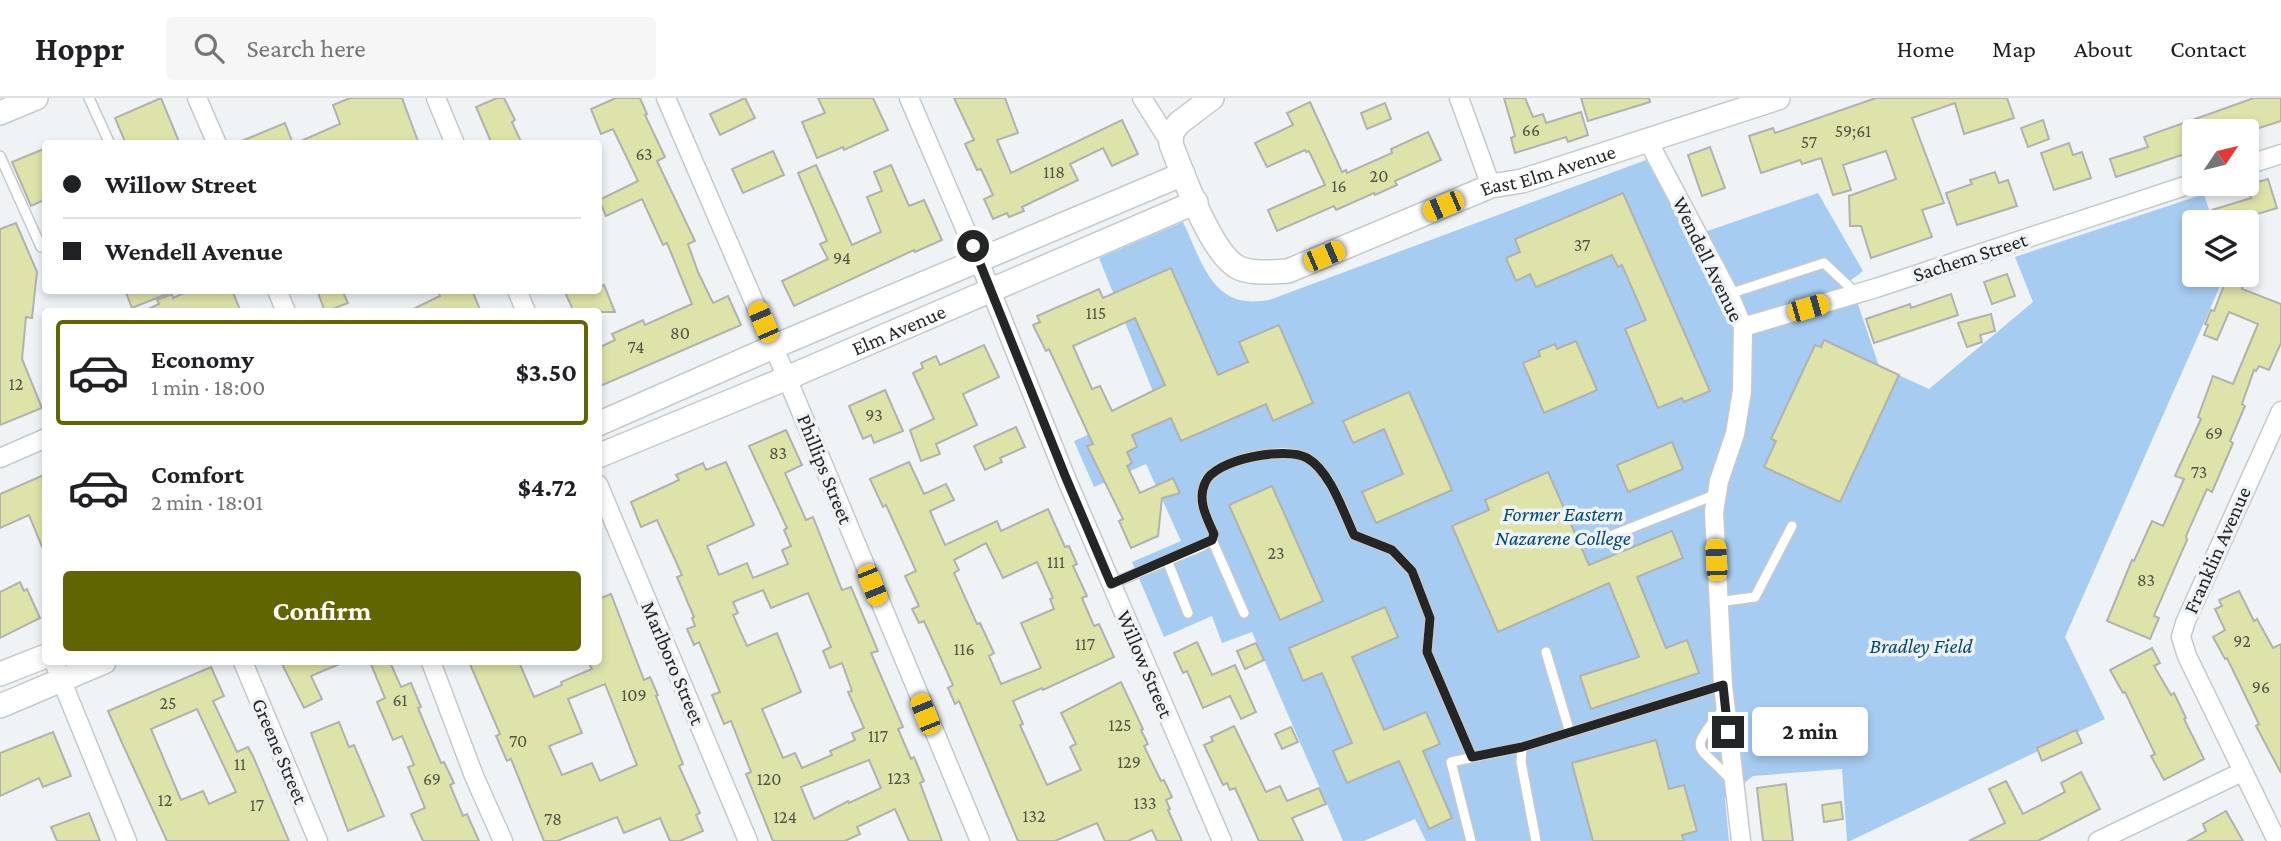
<!DOCTYPE html>
<meta charset="utf-8">
<style>
:root{--surface:#fff;--page:#f6f6f6;--text:#202124;--muted:#757577;--line:#e0e0e0;--accent:#616501}
body{margin:0;font-family:"Crimson Pro",serif;background:var(--page);color:var(--text);height:100vh;display:flex;flex-direction:column;font-size:26px;white-space:nowrap}
*{box-sizing:border-box;margin:0}
p{font-size:23px;color:var(--muted)}
.icon{flex:none;width:38px;height:38px;fill:none;stroke:currentColor;stroke-width:2;stroke-linecap:round;stroke-linejoin:round}
.map{position:relative;flex:1;overflow:hidden}
.details{position:absolute;left:42px;top:210px;width:560px;height:357px;display:flex;flex-direction:column;background:var(--surface);border-radius:7px;box-shadow:0 4px 10px #0003}
.details>*{flex:none}
.hud{position:absolute;left:42px;top:42px;width:560px;height:154px;border-radius:7px;box-shadow:0 4px 10px #0003;display:grid;align-content:center;height:154px;padding:0 21px;background:var(--surface)}
.needle{width:46px;rotate:55deg}
.controls{position:absolute;left:2182px;top:21px;display:grid;gap:14px}
.controls a{display:grid;place-items:center;width:77px;height:77px;border-radius:7px;background:var(--surface);box-shadow:0 4px 10px #0003;font-size:35px}
.end{position:absolute;width:32px;height:32px;margin:-16px;border:9px solid #242526;background:#fff;box-shadow:0 0 0 4px #fff}
.from{border-radius:50%}
.bubble{position:absolute;height:49px;border-radius:7px;background:var(--surface);box-shadow:0 4px 10px #0003;font-size:23px;font-weight:700;line-height:49px;text-align:center}
.car{position:absolute;width:21px;height:42px;margin:-21px -10px;border-radius:9px;box-shadow:0 0 5px 2px #0007;background:linear-gradient(#f5c518 24%,#345 0 40%,#f5c518 0 76%,#345 0 86%,#f5c518 0)}
.hud b{display:flex;align-items:center;gap:24px;height:66px;font-size:26px}
.hud b+b{border-top:2px solid var(--line)}
.hud i{width:18px;height:18px;background:var(--text)}
ul{padding:12px 0 0;list-style:none}
li{display:flex;align-items:center;gap:21px;height:105px;margin:0 14px 10px;padding:0 7px;border:4px solid transparent;border-radius:7px}
li div{flex:1}
li b{display:block;font-size:26px}
li em{font-style:normal;font-weight:700}
li.active{border-color:var(--accent)}
li>.icon{width:63px;height:63px;stroke-width:1.5}
.action{display:flex;gap:14px;margin-top:auto;padding:14px 21px}
.action a{flex:1;height:80px;border-radius:7px;background:var(--accent);color:#fff;font-size:28px;font-weight:700;line-height:80px;text-align:center}
header{display:flex;align-items:center;gap:42px;box-sizing:border-box;height:98px;padding:0 35px;background:var(--surface);border-bottom:2px solid var(--line)}
header strong{font-size:33px}
nav{display:flex;gap:38px;margin-inline-start:auto;font-size:24px}
.search{width:490px;height:63px;background:var(--page);display:flex;align-items:center;gap:18px;box-sizing:border-box;padding:0 24px;border-radius:7px;color:var(--muted);font-size:26px}
.map>svg:first-child{display:block}
.green{fill:#a6ccf2}
.building{fill:#dee3aa;stroke:#b1b1ae;stroke-width:2;fill-rule:evenodd}
.lines{fill:none;stroke-linecap:round;stroke-linejoin:round}
.service-casing{stroke:#c6c9cb;stroke-width:12}
.minor-casing{stroke:#c6c9cb;stroke-width:21}
.tertiary-casing{stroke:#c6c9cb;stroke-width:26}
.service{stroke:#fff;stroke-width:9}
.minor{stroke:#fff;stroke-width:18}
.tertiary{stroke:#fff;stroke-width:23}
.route{stroke:#242526;stroke-width:9}
.labels{text-anchor:middle;stroke-width:7;stroke-linejoin:round;paint-order:stroke}
.number-label{font-size:18px;fill:#525447}
.street-label{font-size:21px;fill:#242526;stroke:#f0f3f6}
.park-label{font-size:21px;font-style:italic;fill:#01497b;stroke:#f0f3f6}
</style>
<header>
<strong>Hoppr</strong>
<div class="search"><svg class="icon" aria-label="search" viewBox="0 0 24 24"><circle cx="10" cy="10" r="6"/><path d="M15 15l6 6"/></svg>Search here</div>
<nav><a>Home</a><a>Map</a><a>About</a><a>Contact</a></nav>
</header>
<div class="map">
<svg width="2281" height="743" viewBox="0 0 2281 743">
<rect width="100%" height="100%" fill="#f0f3f6"/>
<path class="green" d="M1646 62 1690 139 1818 95 1863 173 1850 183 1879 268 1929 291 2033 204 2015 159 2204 96 2213 124H2194V177H2225L2065 539 2105 621 1850 743H1847L1842 671 1753 678 1725 701 1729 743H1426L1415 721 1364 743H1343L1252 534 1222 545 1212 518 1164 539 1132 464 1181 443 1146 366 1094 389 1074 343 1158 306 1099 160 1183 124C1197 152 1209 200 1246 203 1254 204 1262 203 1269 202Z"/>
<g class="building">
<path d="M161 0 180 46H126L115 20Z"/>
<path d="M350 0H402L419 46H294L340 26 333 7Z"/>
<path d="M497 0H504L515 22 512 24 522 46H492L476 9Z"/>
<path d="M616 0H640L647 16 645 17 665 59 657 63 695 143 688 146 698 174 713 205 728 198 741 227 598 289V250L615 242 612 236 643 222 645 227 692 206 667 145 663 147 642 101 606 118 599 102 638 83 613 31 601 36 591 11Z"/>
<path d="M745 0 755 20 720 37 710 16Z"/>
<path d="M818 0H873L888 32 844 52 843 49 817 60 802 24 825 15Z"/>
<path d="M954 0H1005L1018 35 997 42 1011 75 1122 22 1138 56 1112 68 1103 50 1070 66 1078 82 1022 109 1024 113 1009 119 1007 115 993 121 984 101 993 97 981 71 977 72 965 46 974 42Z"/>
<path d="M1504 0H1525L1533 19 1543 16 1546 25 1581 14 1588 37 1568 44 1566 39 1515 55 1511 40 1515 38Z"/>
<path d="M1581 0H1649L1650 4 1588 23Z"/>
<path d="M1876 0H2007L2014 20 1964 36 1955 5 1912 20 1944 105 1922 112 1932 139 1871 160 1861 128H1850L1849 98 1896 81 1886 53 1843 67 1851 92 1833 97 1821 60 1802 66 1800 62 1761 75 1749 38 1773 30 1775 35Z"/>
<path d="M2254 0H2281V23L2250 33H2194V53L2116 79 2110 61 2148 49 2144 39Z"/>
<path d="M1310 4 1342 74 1346 72 1347 75 1392 55 1391 51 1428 34 1441 62 1395 83 1397 87 1375 97 1374 95 1336 112 1334 108 1277 133 1268 112 1325 87 1309 53 1306 54 1305 52 1267 69 1255 45 1293 27 1287 15Z"/>
<path d="M1385 5 1391 21 1367 31 1361 15Z"/>
<path d="M2043 22 2049 41 2028 49 2021 30Z"/>
<path d="M285 25 293 46H237V45Z"/>
<path d="M2069 45 2073 57 2082 54 2091 80 2054 92 2041 55Z"/>
<path d="M1710 49 1725 90 1702 98 1688 57Z"/>
<path d="M46 50V101L31 108 12 64Z"/>
<path d="M773 53 784 77 743 95 732 71Z"/>
<path d="M816 67 852 147 881 134 867 99 882 93 874 74 891 67 909 108 924 102 942 142 915 154 914 152 794 208 782 183 828 161 820 146 827 143 798 75Z"/>
<path d="M1995 74 1999 85 2008 82 2017 108 1957 127 1946 95 1972 86 1970 82Z"/>
<path d="M2268 81 2277 110 2241 121 2242 124H2216L2212 112 2251 100 2247 87Z"/>
<path d="M1623 95 1710 293 1684 304 1682 300 1658 310 1625 231 1646 222 1622 167 1618 169 1612 157 1536 189 1530 176 1516 183 1506 160 1520 154 1515 141Z"/>
<path d="M16 125 37 174 32 220 26 219 22 261 42 310 0 327V131Z"/>
<path d="M1171 170 1218 277 1248 264 1239 244 1279 227 1313 305 1273 323 1266 306 1181 343 1171 320 1132 337 1137 349 1127 354 1132 365 1127 368 1140 395 1173 380 1180 395 1162 400 1158 438 1131 450 1119 423 1123 421 1087 348 1093 346 1049 251 1046 253 1033 227 1040 224 1037 218 1099 191 1103 200ZM1135 220 1165 287 1112 313 1100 288 1092 291 1073 248Z"/>
<path d="M2007 176 2015 198 1992 206 1984 184Z"/>
<path d="M2228 177H2247L2242 191 2281 206V245L2269 272 2259 268 2256 273 2254 272 2242 306 2245 308 2230 343 2233 345 2212 394 2207 391 2186 438 2187 442 2155 515 2154 518 2159 520 2150 541 2107 523 2132 462 2134 463 2152 423 2163 428 2184 381 2175 378 2201 321 2198 319 2213 278 2233 286 2258 226 2229 214 2217 242 2204 237 2208 227 2205 226 2211 212 2214 213Z"/>
<path d="M604 187 615 214H574L564 192H598V190Z"/>
<path d="M125 192H174V193L132 210Z"/>
<path d="M190 192H232L241 214H142L159 206 157 202 172 196 173 200Z"/>
<path d="M317 192H342L348 205 325 214Z"/>
<path d="M438 192H472L481 214H407L440 198Z"/>
<path d="M1951 196 1958 217 1874 245 1866 221 1910 206 1911 210Z"/>
<path d="M1991 216 1995 233 1980 237 1982 244 1967 249 1958 225Z"/>
<path d="M1824 242 1899 277 1840 404 1764 369 1776 343 1771 341 1815 247 1821 249Z"/>
<path d="M1576 243 1597 292 1544 315 1523 265 1540 258 1538 253 1555 246 1557 251Z"/>
<path d="M984 247 999 279 963 296 977 327 936 346 940 356 921 363 910 332 934 321 913 275 923 270 921 265 936 258 940 267Z"/>
<path d="M885 292 903 333 874 345 871 337 863 341 849 308Z"/>
<path d="M1409 294 1452 392 1376 425 1362 394 1403 376 1384 331 1353 345 1343 323Z"/>
<path d="M1016 329 1025 349 1000 360 1002 364 985 372 974 348Z"/>
<path d="M786 332 802 367 785 375 806 422 813 419 842 492 851 489 878 553 871 555 903 629 898 631 911 661 914 659 924 683 920 685 942 743H909L895 711 857 729 860 736 845 743H773L746 676 751 674 731 623 724 626 712 597 720 594 699 544 694 547 687 531 695 528 692 520 694 519 677 479 682 477 657 422 641 429 631 404 679 382 676 377 703 365 706 372 726 364 754 427 707 448 719 477 747 465 753 480 788 466 782 452 791 448 784 432 787 430 749 348ZM763 492 771 510 808 495 831 549 823 553 830 570 842 565 852 593 848 594 864 630 852 635 855 642 830 653 832 657 802 670 795 655 783 660 762 611 801 594 777 535 747 548 733 517 738 515 733 504ZM869 662 881 690 849 705 848 703 814 721 801 689Z"/>
<path d="M1672 344 1683 371 1628 394 1617 367Z"/>
<path d="M909 364 924 396 946 386 954 402 930 413 945 447 997 423 1001 433 1048 411 1065 449 1069 448 1077 466 1073 468 1087 498 1082 500 1094 528 1099 526 1114 559 1043 592 1042 590 1013 603 1023 626 1020 627 1047 687 1081 672 1070 649 1076 646 1061 615 1121 584 1143 631 1141 632 1148 646 1144 648 1161 683 1164 682 1172 699 1166 702 1170 711 1168 712 1182 743H1157L1152 732 1128 743H1105L1097 725 1055 743H1018L959 603 955 606 948 590 953 587 924 523 919 525 912 511 919 508 905 478 916 473 886 407 883 409 870 381ZM986 445 1003 480 1037 464 1053 500 1050 501 1054 511 1021 525 1041 570 1001 586 989 558 994 555 980 525 977 526 954 475 959 472 954 462Z"/>
<path d="M1548 374 1589 467 1672 433 1683 460 1637 479 1666 550 1687 542 1699 575 1591 611 1580 578 1639 559 1609 485 1498 534 1452 428 1489 412 1485 402Z"/>
<path d="M46 376V456H45L29 417 0 430V396Z"/>
<path d="M1272 388 1323 503 1280 522 1229 407Z"/>
<path d="M20 484 24 493 27 491 40 520 0 540V494Z"/>
<path d="M2239 493 2254 523 2257 521 2273 550 2281 546V675L2256 628 2259 626 2227 560 2225 561 2213 539 2225 532 2215 511 2222 508 2219 502Z"/>
<path d="M611 496 644 582 650 579 658 597 656 598 683 666 679 668 700 715 696 717 703 733 680 743H670L660 720 624 735 617 719 557 743H544L511 661 507 663 496 638 500 636 469 564H519L534 599 562 587 561 584 592 571 588 564H598V501ZM605 586 637 667 600 683 592 665 562 677 549 648 582 635 568 601Z"/>
<path d="M1385 509 1398 539 1352 559 1384 632 1426 614 1440 646 1423 653 1452 720 1429 731 1399 663 1347 685 1333 653 1352 645 1322 575 1303 583 1289 550Z"/>
<path d="M1197 544 1212 577 1235 567 1256 614 1241 621 1230 598 1203 610 1187 573 1183 575 1174 555Z"/>
<path d="M1256 545 1264 562 1245 571 1237 553Z"/>
<path d="M2152 550 2160 565 2154 568 2171 597 2174 595 2186 620 2184 621 2204 661 2164 682 2151 658 2155 656 2125 594 2123 595 2110 572Z"/>
<path d="M281 564H344L311 578 322 601 304 610Z"/>
<path d="M370 564H390L401 589 411 585 421 609 418 610 441 665 444 664 454 685 450 687 463 718 467 716 479 743H423L411 716 425 710 408 669 414 667 402 638 393 642 377 604 385 600Z"/>
<path d="M211 569 224 598 213 603 237 654 248 649 253 658 289 743H167L123 647 108 613ZM197 611 236 694 209 706 203 693 181 702 151 631Z"/>
<path d="M339 624 349 649 354 647 384 718 348 733 311 635Z"/>
<path d="M1234 628 1266 694 1280 688 1287 703 1319 690 1326 706 1292 720 1303 743H1259L1235 690 1230 692 1227 685 1223 687 1204 647 1213 643 1211 639Z"/>
<path d="M1291 629 1298 644 1282 651 1275 636Z"/>
<path d="M2076 632 2082 645 2042 663 2037 650Z"/>
<path d="M53 634 71 678 43 689 39 680 0 698V655Z"/>
<path d="M1656 642 1669 691 1684 687 1697 733 1682 737 1684 743H1593L1572 665Z"/>
<path d="M2081 674 2100 711 2038 743H1969L2005 725 1989 691 2006 683 2023 716 2065 694 2061 685Z"/>
<path d="M1786 686 1793 743H1763L1757 690Z"/>
<path d="M1841 704 1843 721 1824 724 1822 707Z"/>
<path d="M2226 713 2243 743H2188L2206 733 2203 726Z"/>
<path d="M89 715 100 743H57L51 729Z"/>
</g>
<g class="lines">
<defs>
<g id="service">
<path d="M89 0 110 46"/>
<path d="M0 58 41 149 46 147"/>
<path d="M1729 196 1824 165 1857 196"/>
<path d="M1608 439 1717 396"/>
<path d="M1212 442 1244 515"/>
<path d="M1167 462 1188 515"/>
<path d="M1111 486 1200 449 1212 442 1214 436C1207 420 1197 403 1205 385 1214 361 1286 347 1307 360 1330 373 1344 414 1354 437L1392 452 1412 473 1430 520 1427 554 1472 659"/>
<path d="M1718 504 1755 499 1792 428"/>
<path d="M1546 554 1570 635"/>
<path d="M1724 610C1687 657 1696 643 1731 682"/>
<path d="M1522 649 1521 664 1536 743"/>
<path d="M1471 743 1451 664 1522 649 1723 587"/>
</g>
<g id="minor">
<path d="M197 0 217 46"/>
<path d="M436 0 455 46"/>
<path d="M666 0 787 280 980 743"/>
<path d="M909 0 979 163 1066 380 1222 743"/>
<path d="M1142 0 1171 46"/>
<path d="M1459 0 1491 88"/>
<path d="M1648 43 1729 196 1743 229 1742 293 1735 336 1719 383 1714 414 1723 587 1741 743"/>
<path d="M2247 67 2281 56"/>
<path d="M277 192 286 214"/>
<path d="M517 192 526 214"/>
<path d="M1743 229 1876 190 2194 85"/>
<path d="M0 360 46 340"/>
<path d="M598 386 748 743"/>
<path d="M54 564 127 743"/>
<path d="M243 564 318 743"/>
<path d="M431 564 474 678 503 743"/>
<path d="M2098 743 2242 674"/>
<path d="M2277 743 2187 558 2181 539 2185 525 2281 313"/>
</g>
<g id="tertiary">
<path id="s1" d="M1212 0 1179 25 1172 34 1171 46C1183 76 1211 157 1239 170 1254 176 1272 174 1288 173L1491 88 1522 83 1778 0"/>
<path d="M0 15 36 0"/>
<path d="M598 326 773 249 1183 76"/>
<path id="s2" d="M598 358 787 280 1196 104"/>
<path d="M0 576 46 558"/>
<path d="M0 608 104 564"/>
</g>
</defs>
<use href="#service" class="service-casing"/>
<use href="#minor" class="minor-casing"/>
<use href="#tertiary" class="tertiary-casing"/>
<use href="#service" class="service"/>
<use href="#minor" class="minor"/>
<use href="#tertiary" class="tertiary"/>
</g>
<g class="lines">
<path class="route" d="M973 148 1066 380 1111 486 1212 442 1214 436C1207 420 1197 403 1205 385 1214 361 1286 348 1307 360 1330 373 1343 413 1354 437L1392 452 1412 473 1430 520 1427 554 1472 659 1522 649 1723 587 1728 634"/>
</g>
<g class="labels">
<g class="number-label">
<text x="1531" y="38">66</text>
<text x="1853" y="39">59;61</text>
<text x="1809" y="50">57</text>
<text x="644" y="62">63</text>
<text x="1054" y="80">118</text>
<text x="1379" y="84">20</text>
<text x="1339" y="94">16</text>
<text x="1582" y="153">37</text>
<text x="842" y="166">94</text>
<text x="1096" y="221">115</text>
<text x="680" y="241">80</text>
<text x="636" y="255">74</text>
<text x="16" y="292">12</text>
<text x="874" y="323">93</text>
<text x="2214" y="341">69</text>
<text x="778" y="361">83</text>
<text x="2199" y="380">73</text>
<text x="1276" y="461">23</text>
<text x="1056" y="470">111</text>
<text x="2146" y="488">83</text>
<text x="2242" y="549">92</text>
<text x="1085" y="552">117</text>
<text x="964" y="557">116</text>
<text x="2261" y="595">96</text>
<text x="634" y="603">109</text>
<text x="400" y="608">61</text>
<text x="168" y="611">25</text>
<text x="1120" y="633">125</text>
<text x="878" y="644">117</text>
<text x="518" y="649">70</text>
<text x="1129" y="670">129</text>
<text x="240" y="672">11</text>
<text x="899" y="686">123</text>
<text x="432" y="687">69</text>
<text x="769" y="687">120</text>
<text x="165" y="708">12</text>
<text x="1145" y="711">133</text>
<text x="257" y="713">17</text>
<text x="1034" y="724">132</text>
<text x="785" y="725">124</text>
<text x="553" y="727">78</text>
</g>
<g class="street-label">
<text dy="7" stroke="none"><textPath href="#s1" startOffset="537">East Elm Avenue</textPath></text>
<text transform="translate(1970 159) rotate(-18)" y="7">Sachem Street</text>
<text transform="translate(1708 161) rotate(64)" y="7">Wendell Avenue</text>
<text dy="7" stroke="none"><textPath href="#s2" startOffset="326">Elm Avenue</textPath></text>
<text transform="translate(825 371) rotate(68)" y="7">Phillips Street</text>
<text transform="translate(2217 452) rotate(-66)" y="7">Franklin Avenue</text>
<text transform="translate(673 565) rotate(67)" y="7">Marlboro Street</text>
<text transform="translate(1145 566) rotate(67)" y="7">Willow Street</text>
<text transform="translate(280 653) rotate(67)" y="7">Greene Street</text>
</g>
<g class="park-label">
<text x="1563" y="423">Former Eastern<tspan x="1563" dy="24">Nazarene College</tspan></text>
<text x="1921" y="555">Bradley Field</text>
</g>
</g>
</svg>
<div class="controls">
<a><svg class="needle" viewBox="-14 -14 28 28"><path d="M0-13l5 13h-10z" fill="#e53935"/><path d="M0 13l5-13h-10z" fill="#757577"/></svg></a>
<a><svg class="icon" aria-label="layers" viewBox="0 0 24 24"><path d="M12 4l9 5-9 5-9-5zM3 14l9 5 9-5"/></svg></a>
</div>
<i class="end from" style="left:973px;top:148px"></i>
<i class="end" style="left:1728px;top:634px"></i>
<div class="bubble" style="left:1752px;top:609px;width:116px">2 min</div>
<i class="car" style="left:1443px;top:108px;rotate:247deg"></i>
<i class="car" style="left:1324px;top:158px;rotate:67deg"></i>
<i class="car" style="left:1808px;top:210px;rotate:74deg"></i>
<i class="car" style="left:763px;top:224px;rotate:337deg"></i>
<i class="car" style="left:1716px;top:462px;rotate:357deg"></i>
<i class="car" style="left:872px;top:487px;rotate:158deg"></i>
<i class="car" style="left:925px;top:616px;rotate:338deg"></i>
<div class="hud">
<b><i class="from"></i>Willow Street</b>
<b><i></i>Wendell Avenue</b>
</div>
<section class="details">
<ul>
<li class="active"><svg class="icon" aria-label="car" viewBox="0 0 24 24"><path d="M5 17H2v-5l4-1 3-4h7l3 4 3 1v5h-3M9 17h6M6 11h13"/><circle cx="7" cy="17" r="2"/><circle cx="17" cy="17" r="2"/></svg><div><b>Economy</b><p>1 min · 18:00</p></div><em>$3.50</em></li>
<li><svg class="icon" aria-label="car" viewBox="0 0 24 24"><path d="M5 17H2v-5l4-1 3-4h7l3 4 3 1v5h-3M9 17h6M6 11h13"/><circle cx="7" cy="17" r="2"/><circle cx="17" cy="17" r="2"/></svg><div><b>Comfort</b><p>2 min · 18:01</p></div><em>$4.72</em></li>
</ul>
<div class="action"><a>Confirm</a></div>
</section>
</div>
